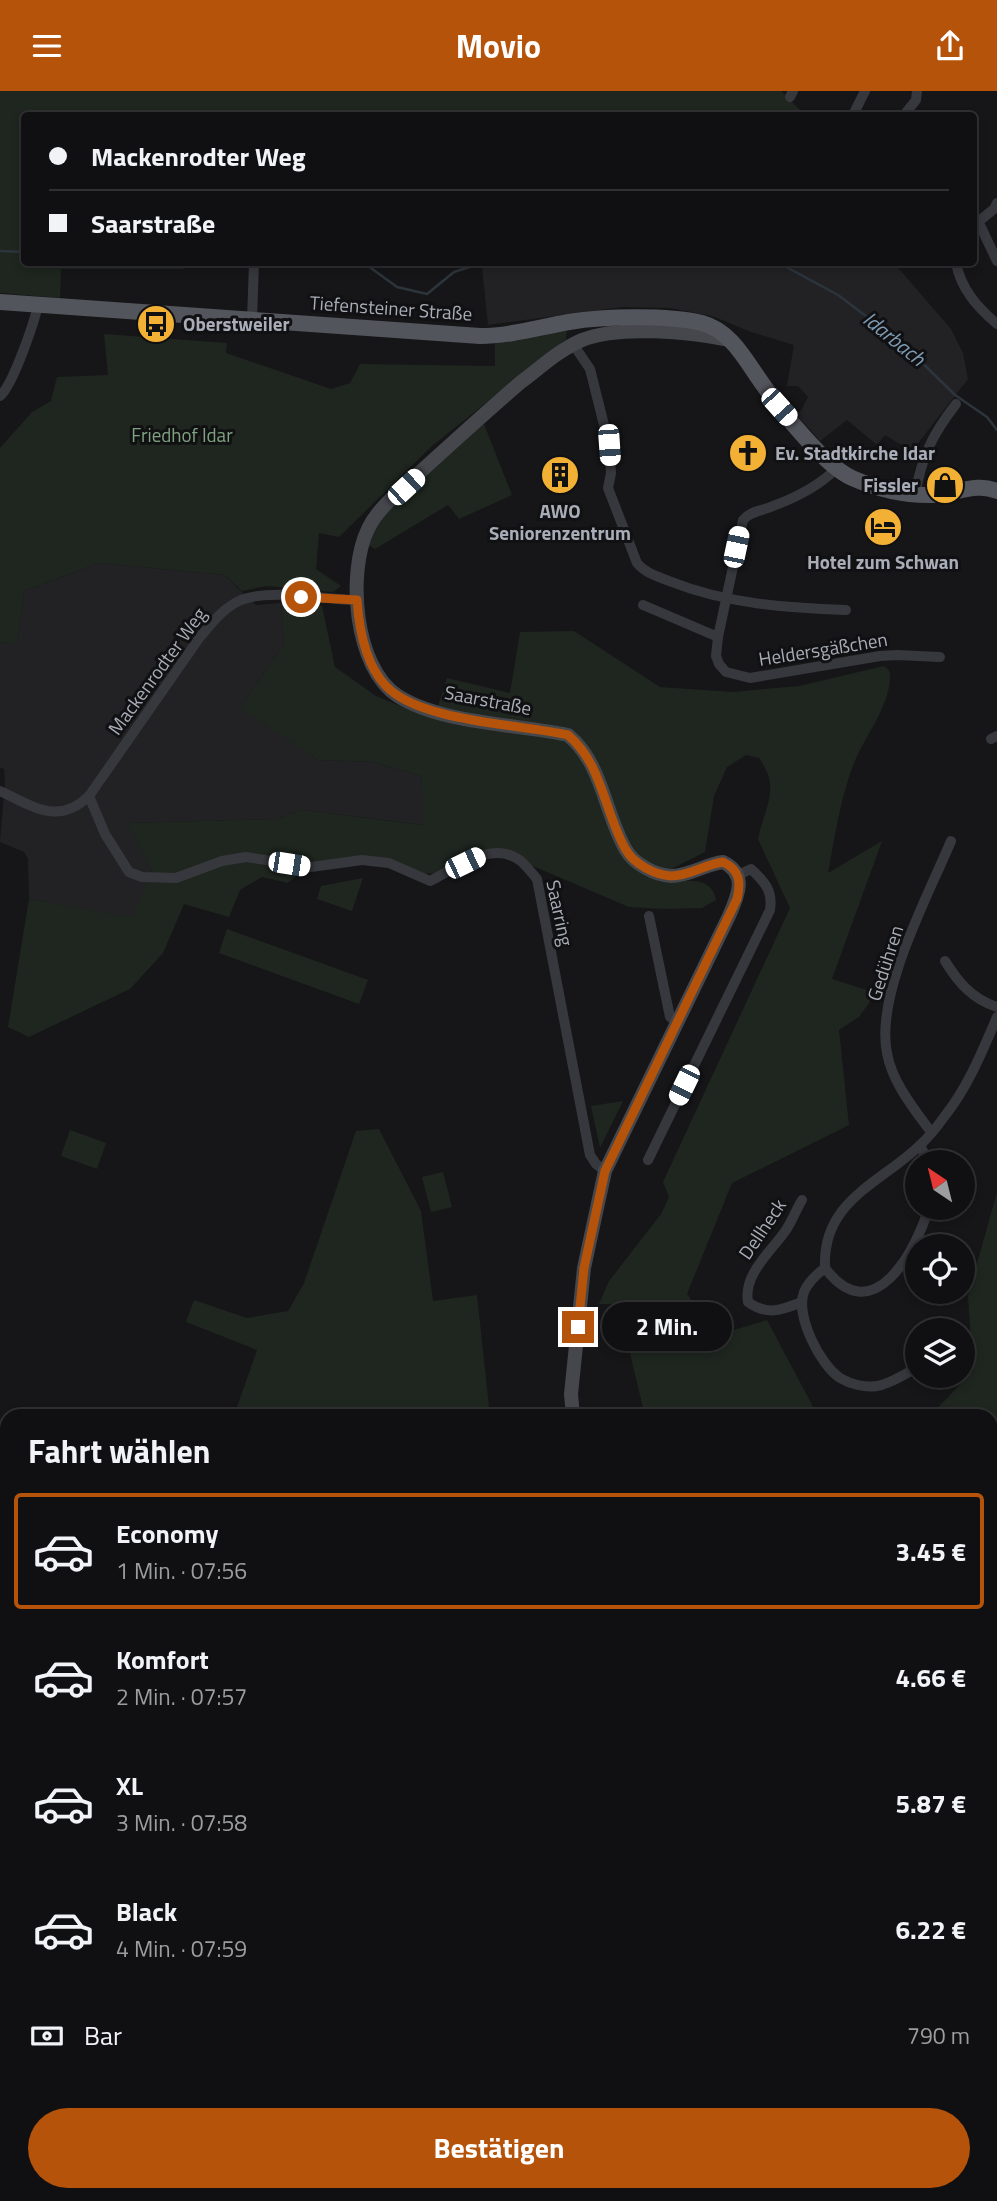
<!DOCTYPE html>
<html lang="de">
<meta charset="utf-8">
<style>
:root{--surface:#101012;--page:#1e1e20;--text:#f1f3f6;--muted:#9c9d9f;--line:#303032;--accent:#b45309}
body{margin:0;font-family:"Titillium Web",sans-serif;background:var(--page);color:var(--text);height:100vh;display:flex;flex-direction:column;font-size:26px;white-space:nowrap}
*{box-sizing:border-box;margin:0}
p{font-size:23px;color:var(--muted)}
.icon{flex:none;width:38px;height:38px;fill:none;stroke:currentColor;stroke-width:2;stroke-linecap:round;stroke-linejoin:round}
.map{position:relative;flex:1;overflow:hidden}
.drawer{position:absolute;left:0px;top:1318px;width:998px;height:793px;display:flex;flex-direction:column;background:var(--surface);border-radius:21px 21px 0 0;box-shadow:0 4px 10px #0003,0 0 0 2px var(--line)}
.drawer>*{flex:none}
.top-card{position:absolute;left:21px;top:21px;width:956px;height:154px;border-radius:7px;box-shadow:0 4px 10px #0003,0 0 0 2px var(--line);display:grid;align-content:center;height:154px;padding:0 28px;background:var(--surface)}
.needle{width:46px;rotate:325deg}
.tools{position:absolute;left:905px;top:1059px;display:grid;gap:14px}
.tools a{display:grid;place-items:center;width:70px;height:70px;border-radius:50%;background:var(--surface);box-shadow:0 4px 10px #0003,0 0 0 2px var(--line);font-size:35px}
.end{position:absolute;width:32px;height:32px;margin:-16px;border:9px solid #b45309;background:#fff;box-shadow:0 0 0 4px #fff}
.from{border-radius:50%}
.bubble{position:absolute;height:49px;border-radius:24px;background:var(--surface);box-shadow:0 4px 10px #0003,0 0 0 2px var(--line);font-size:23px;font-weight:700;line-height:49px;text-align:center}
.car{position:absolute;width:21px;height:42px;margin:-21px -10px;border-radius:9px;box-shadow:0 0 5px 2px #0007;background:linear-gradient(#fff 24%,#345 0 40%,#fff 0 76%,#345 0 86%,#fff 0)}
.top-card b{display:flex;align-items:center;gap:24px;height:66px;font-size:26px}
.top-card b+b{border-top:2px solid var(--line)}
.top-card i{width:18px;height:18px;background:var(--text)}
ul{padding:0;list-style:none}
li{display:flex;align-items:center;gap:21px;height:116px;margin:0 14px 10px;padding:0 14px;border:4px solid transparent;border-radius:7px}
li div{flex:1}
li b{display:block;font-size:26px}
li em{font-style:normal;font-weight:700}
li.current{border-color:var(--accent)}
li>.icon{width:63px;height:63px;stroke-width:1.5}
h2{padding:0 28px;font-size:32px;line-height:84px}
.pay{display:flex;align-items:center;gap:18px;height:77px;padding:0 28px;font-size:26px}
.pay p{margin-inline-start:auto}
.button{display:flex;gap:14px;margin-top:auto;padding:14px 28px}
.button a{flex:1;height:80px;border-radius:42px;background:var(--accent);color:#fff;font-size:28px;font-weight:700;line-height:80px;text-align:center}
header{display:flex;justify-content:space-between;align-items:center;height:91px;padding:0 28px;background:var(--accent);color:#fff;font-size:32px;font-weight:700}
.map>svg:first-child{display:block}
.built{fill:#222225}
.green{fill:#1e261f}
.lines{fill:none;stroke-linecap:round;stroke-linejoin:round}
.stream{stroke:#2c353c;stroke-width:2.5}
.street{stroke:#37383d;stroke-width:10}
.secondary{stroke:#45474d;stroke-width:14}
.primary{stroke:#53555c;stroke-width:16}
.route{stroke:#b45309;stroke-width:9}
.labels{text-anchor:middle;stroke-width:6;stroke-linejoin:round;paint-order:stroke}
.street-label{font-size:19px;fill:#a8adb8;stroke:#111113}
.poi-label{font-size:19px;font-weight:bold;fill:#a8adb8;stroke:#111113;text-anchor:start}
.park-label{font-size:19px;fill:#7fa381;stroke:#111113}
.water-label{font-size:21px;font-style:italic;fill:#7f9bb3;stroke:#111113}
</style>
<header><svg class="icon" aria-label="menu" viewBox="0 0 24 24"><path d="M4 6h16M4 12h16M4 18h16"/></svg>Movio<svg class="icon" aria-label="share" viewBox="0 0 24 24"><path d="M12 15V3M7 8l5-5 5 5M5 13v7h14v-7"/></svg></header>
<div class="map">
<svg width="997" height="2110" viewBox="0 0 997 2110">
<rect width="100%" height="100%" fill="#161618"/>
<g class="built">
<path d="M496 172H894L951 238 963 262 968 288 919 351 913 361 885 344 877 354 847 329 820 350 796 323 802 318 808 306 798 295H787L794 254 751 241 712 225 670 217 623 216 488 234 482 176Z"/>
<path d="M99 472 224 484 256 514 281 512 284 553 241 616 318 669 373 671 421 685 425 734 302 719 277 728 128 732 152 781 132 827 29 808 28 768 24 761 0 751 5 692 4 678 0 677V551L17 552 24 500Z"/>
</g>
<g class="green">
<path d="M0 0H781L805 24H24V172H182L185 178H61L60 207 0 202Z"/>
<path d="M567 239 566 248 432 355 339 446 319 442 316 478 341 495 333 501 267 495 242 500 224 484 99 472 24 500 17 553 0 551V357L32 321 51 310 57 286 108 284 104 243 227 252 226 262 331 298 350 292 360 273 495 275V251Z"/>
<path d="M484 333 512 404 459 428 448 414 375 458 367 453 378 428 435 370Z"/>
<path d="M281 512 322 515 335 576 376 605 420 623 438 615 447 587 510 602 520 541 574 540 660 596 733 601 799 595 884 575C889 578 891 582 890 588 888 618 865 645 854 672 840 708 835 745 828 782L882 750 832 888 876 902 859 926 839 939 849 1034 732 1092 687 1203 717 1244 767 1229 818 1325H645L618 1213H599L609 1190 661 1123 669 1106 663 1091 790 817 758 748C765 715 781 697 759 667L746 664 727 676 714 705 705 761 673 777 664 787C684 795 710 780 716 809L702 817 664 818 629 816 521 770 505 758 482 761 438 783 419 782 390 768 311 772 288 792 262 786 240 799 229 826 184 813 163 862 130 898 29 946 8 936 29 808 132 826 152 781 127 732 277 728 302 719 424 734 421 685 373 671 318 669 240 617 284 553Z"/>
<path d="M363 787 352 820 317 808 321 795Z"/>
<path d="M227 838 368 889 359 913 219 862Z"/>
<path d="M623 1010 600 1057 591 1015Z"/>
<path d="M379 1038 421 1120 433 1210 477 1204 490 1325H234L257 1259 186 1231 194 1209 247 1227 288 1220 304 1192 356 1040Z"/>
<path d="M70 1039 106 1052 97 1078 61 1065Z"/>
<path d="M443 1081 452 1116 431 1121 422 1086Z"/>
<path d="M997 1101V1371L991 1379 990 1325H930L973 1280 968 1205Z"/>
<path d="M0 1660 7 1670V1961L0 1994Z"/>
<path d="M990 1773 997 1778V1920L991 1923Z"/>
</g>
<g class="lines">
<g class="stream">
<path d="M0 160 24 161"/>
<path d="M364 172 397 196 427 203 454 181 482 172"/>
<path d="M779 172 838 204 903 253 955 304 987 326 997 339"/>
</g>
<g class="street">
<path d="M790 6 793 0"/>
<path d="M853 24 865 0"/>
<path d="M904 24 916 9 917 0"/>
<path d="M978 130 997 170"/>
<path d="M973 135 994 118 997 112"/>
<path d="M956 172C961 198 977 216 997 233"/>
<path d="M252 229 254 172"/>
<path d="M573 253 590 278 609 354 611 382 608 397 637 472C645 482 657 485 669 490 727 513 786 517 846 519"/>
<path d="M0 305C13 294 34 232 38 214"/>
<path d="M837 377C820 394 795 407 773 415 762 420 750 420 743 429L718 546 716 565 719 573 726 581 750 587 880 565 897 564 940 566"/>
<path d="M915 404C922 365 932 344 956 313"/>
<path d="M643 514 718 546"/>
<path d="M991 648 997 645"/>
<path d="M0 700C33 715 58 735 89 705L200 546C212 532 223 517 241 509 273 497 323 509 357 509"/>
<path d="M89 705 105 743 129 781 142 786 176 787 222 770 246 766 311 776 362 769 389 772 430 790C456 777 494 747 522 771 527 776 532 782 537 788L590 1064 596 1073 605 1080"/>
<path d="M649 825 670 926 677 931"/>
<path d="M945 870C958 891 972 908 997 916"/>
<path d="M931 1041C914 1018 892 991 887 962 875 903 928 805 951 750"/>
<path d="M920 1054 928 1071"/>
<path d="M648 1069 770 819C773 800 765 791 751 778L738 784"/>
<path d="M802 1109C796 1119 792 1130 786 1139 771 1161 743 1183 748 1211 767 1225 782 1219 802 1211"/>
<path d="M929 1116C916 1160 873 1241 825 1177 822 1110 879 1093 919 1055 928 1047 937 1036 944 1026 968 996 982 961 997 926"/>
<path d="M825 1177C817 1183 808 1191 804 1201 795 1224 820 1274 840 1287 850 1293 865 1297 877 1295 889 1293 901 1285 911 1280"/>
<path d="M0 1389 7 1391"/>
<path d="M990 1403 997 1395"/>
<path d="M990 1517 997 1509"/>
<path d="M990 1537 997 1534"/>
<path d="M996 1700 997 1699"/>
<path d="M990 1935 997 1938"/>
<path d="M990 2101 997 2102"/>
<path d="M456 2104 492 2108 535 2104"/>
<path d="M236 2110 239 2104"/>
<path d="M300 2110 302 2104"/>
<path d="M583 2110V2104"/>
<path d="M614 2110 644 2104"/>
</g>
<g class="secondary">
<path d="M573 1325 571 1303 584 1177 605 1080 729 825C738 805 748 783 723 771 706 773 689 785 671 785 655 784 634 773 626 759 604 721 603 673 568 644 517 633 442 633 398 605 354 577 347 481 368 438 378 416 402 399 418 383 452 352 486 321 521 291 541 276 559 259 582 249 619 234 690 241 729 249"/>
<path d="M743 2110 746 2104"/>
</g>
<path class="primary" d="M0 211 480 245C510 245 540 236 569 231 604 225 668 224 702 232 732 240 747 272 764 295 781 320 825 375 852 387 877 398 907 405 934 404 955 403 977 391 997 400"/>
</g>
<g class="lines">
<path class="route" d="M301 506 357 509C359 538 366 574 386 595 420 631 520 633 568 644 603 674 604 721 626 759 634 773 655 784 671 785 689 785 706 773 723 771 740 779 741 791 737 808L605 1080 584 1177 578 1236"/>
</g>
<defs>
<symbol id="bus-disc" viewBox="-11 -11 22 22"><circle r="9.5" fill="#f2b134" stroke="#111113"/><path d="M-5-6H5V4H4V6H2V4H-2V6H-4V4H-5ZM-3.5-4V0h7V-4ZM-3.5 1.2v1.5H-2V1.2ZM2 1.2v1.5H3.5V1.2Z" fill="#111"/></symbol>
<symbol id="church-disc" viewBox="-11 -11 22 22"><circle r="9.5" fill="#f2b134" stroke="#111113"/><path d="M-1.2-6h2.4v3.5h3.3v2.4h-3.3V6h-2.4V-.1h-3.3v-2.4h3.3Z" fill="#111"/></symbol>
<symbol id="building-disc" viewBox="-11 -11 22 22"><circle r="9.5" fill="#f2b134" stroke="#111113"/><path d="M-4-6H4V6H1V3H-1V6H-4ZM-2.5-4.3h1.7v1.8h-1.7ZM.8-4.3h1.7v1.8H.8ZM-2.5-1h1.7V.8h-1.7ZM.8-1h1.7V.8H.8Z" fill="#111"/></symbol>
<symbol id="shop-disc" viewBox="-11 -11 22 22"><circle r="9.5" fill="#f2b134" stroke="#111113"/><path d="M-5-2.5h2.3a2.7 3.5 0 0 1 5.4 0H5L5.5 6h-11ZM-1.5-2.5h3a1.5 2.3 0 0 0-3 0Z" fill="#111"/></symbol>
<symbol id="hotel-disc" viewBox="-11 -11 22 22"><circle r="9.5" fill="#f2b134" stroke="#111113"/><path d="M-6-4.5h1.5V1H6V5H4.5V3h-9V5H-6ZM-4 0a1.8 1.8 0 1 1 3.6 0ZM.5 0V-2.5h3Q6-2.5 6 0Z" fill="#111"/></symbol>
</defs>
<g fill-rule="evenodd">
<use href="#bus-disc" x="134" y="211" width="44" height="44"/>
<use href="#church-disc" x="726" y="340" width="44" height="44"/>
<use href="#building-disc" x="538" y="362" width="44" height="44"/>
<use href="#shop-disc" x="923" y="372" width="44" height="44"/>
<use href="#hotel-disc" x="861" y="414" width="44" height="44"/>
</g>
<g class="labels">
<g class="street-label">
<text transform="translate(391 217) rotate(4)" y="7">Tiefensteiner Straße</text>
<text transform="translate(823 558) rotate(-9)" y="7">Heldersgäßchen</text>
<text transform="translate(157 580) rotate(-54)" y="7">Mackenrodter Weg</text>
<text transform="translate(488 609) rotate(11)" y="7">Saarstraße</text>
<text transform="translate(560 822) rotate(78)" y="7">Saarring</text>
<text transform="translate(885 872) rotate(-72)" y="7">Gedühren</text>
<text transform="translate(762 1138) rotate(-56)" y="7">Dellheck</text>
</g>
<g class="poi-label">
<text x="183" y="240">Oberstweiler</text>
<text x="775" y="369">Ev. Stadtkirche Idar</text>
<text x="918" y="401" text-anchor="end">Fissler</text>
<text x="560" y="427" text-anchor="middle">AWO<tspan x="560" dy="22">Seniorenzentrum</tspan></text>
<text x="883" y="478" text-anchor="middle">Hotel zum Schwan</text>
</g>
<g class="park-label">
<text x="182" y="351">Friedhof Idar</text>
</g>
<g class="water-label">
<text transform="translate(894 248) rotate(39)" y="7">Idarbach</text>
</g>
</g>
</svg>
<div class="tools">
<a><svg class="needle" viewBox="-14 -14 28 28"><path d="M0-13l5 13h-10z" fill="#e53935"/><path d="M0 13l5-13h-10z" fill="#9c9d9f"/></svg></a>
<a><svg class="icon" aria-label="locate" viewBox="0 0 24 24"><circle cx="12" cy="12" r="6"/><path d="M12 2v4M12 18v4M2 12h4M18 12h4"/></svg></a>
<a><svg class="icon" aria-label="layers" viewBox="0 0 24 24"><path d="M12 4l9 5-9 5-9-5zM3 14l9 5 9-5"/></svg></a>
</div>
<i class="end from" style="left:301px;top:506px"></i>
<i class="end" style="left:578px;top:1236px"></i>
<div class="bubble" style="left:602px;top:1211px;width:130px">2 Min.</div>
<i class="car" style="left:779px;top:316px;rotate:138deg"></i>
<i class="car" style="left:609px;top:354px;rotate:176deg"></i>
<i class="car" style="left:406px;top:396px;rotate:47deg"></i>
<i class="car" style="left:736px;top:456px;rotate:12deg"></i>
<i class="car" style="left:465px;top:772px;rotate:64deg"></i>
<i class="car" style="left:289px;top:773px;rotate:99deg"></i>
<i class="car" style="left:684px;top:994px;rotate:206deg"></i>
<div class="top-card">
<b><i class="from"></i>Mackenrodter Weg</b>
<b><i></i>Saarstraße</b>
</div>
<section class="drawer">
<h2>Fahrt wählen</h2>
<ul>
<li class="current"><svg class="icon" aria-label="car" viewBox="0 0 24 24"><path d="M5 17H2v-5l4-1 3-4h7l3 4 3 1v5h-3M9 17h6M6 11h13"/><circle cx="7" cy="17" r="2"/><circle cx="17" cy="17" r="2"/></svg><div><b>Economy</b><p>1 Min. · 07:56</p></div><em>3.45 €</em></li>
<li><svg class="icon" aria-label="car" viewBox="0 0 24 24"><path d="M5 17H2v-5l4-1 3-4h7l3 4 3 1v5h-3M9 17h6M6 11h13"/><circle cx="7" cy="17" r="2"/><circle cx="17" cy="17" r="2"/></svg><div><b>Komfort</b><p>2 Min. · 07:57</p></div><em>4.66 €</em></li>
<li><svg class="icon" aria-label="car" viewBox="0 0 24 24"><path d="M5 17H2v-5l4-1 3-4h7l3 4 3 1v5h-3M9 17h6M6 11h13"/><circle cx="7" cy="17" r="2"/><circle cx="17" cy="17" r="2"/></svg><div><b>XL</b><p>3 Min. · 07:58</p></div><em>5.87 €</em></li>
<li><svg class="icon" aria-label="car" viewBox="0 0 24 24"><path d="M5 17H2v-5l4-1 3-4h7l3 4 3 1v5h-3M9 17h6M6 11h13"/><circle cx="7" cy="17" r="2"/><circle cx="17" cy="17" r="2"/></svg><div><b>Black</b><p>4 Min. · 07:59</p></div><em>6.22 €</em></li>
</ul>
<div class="pay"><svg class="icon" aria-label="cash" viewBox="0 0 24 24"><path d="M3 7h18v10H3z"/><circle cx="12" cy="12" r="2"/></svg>Bar<p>790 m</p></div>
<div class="button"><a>Bestätigen</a></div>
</section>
</div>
